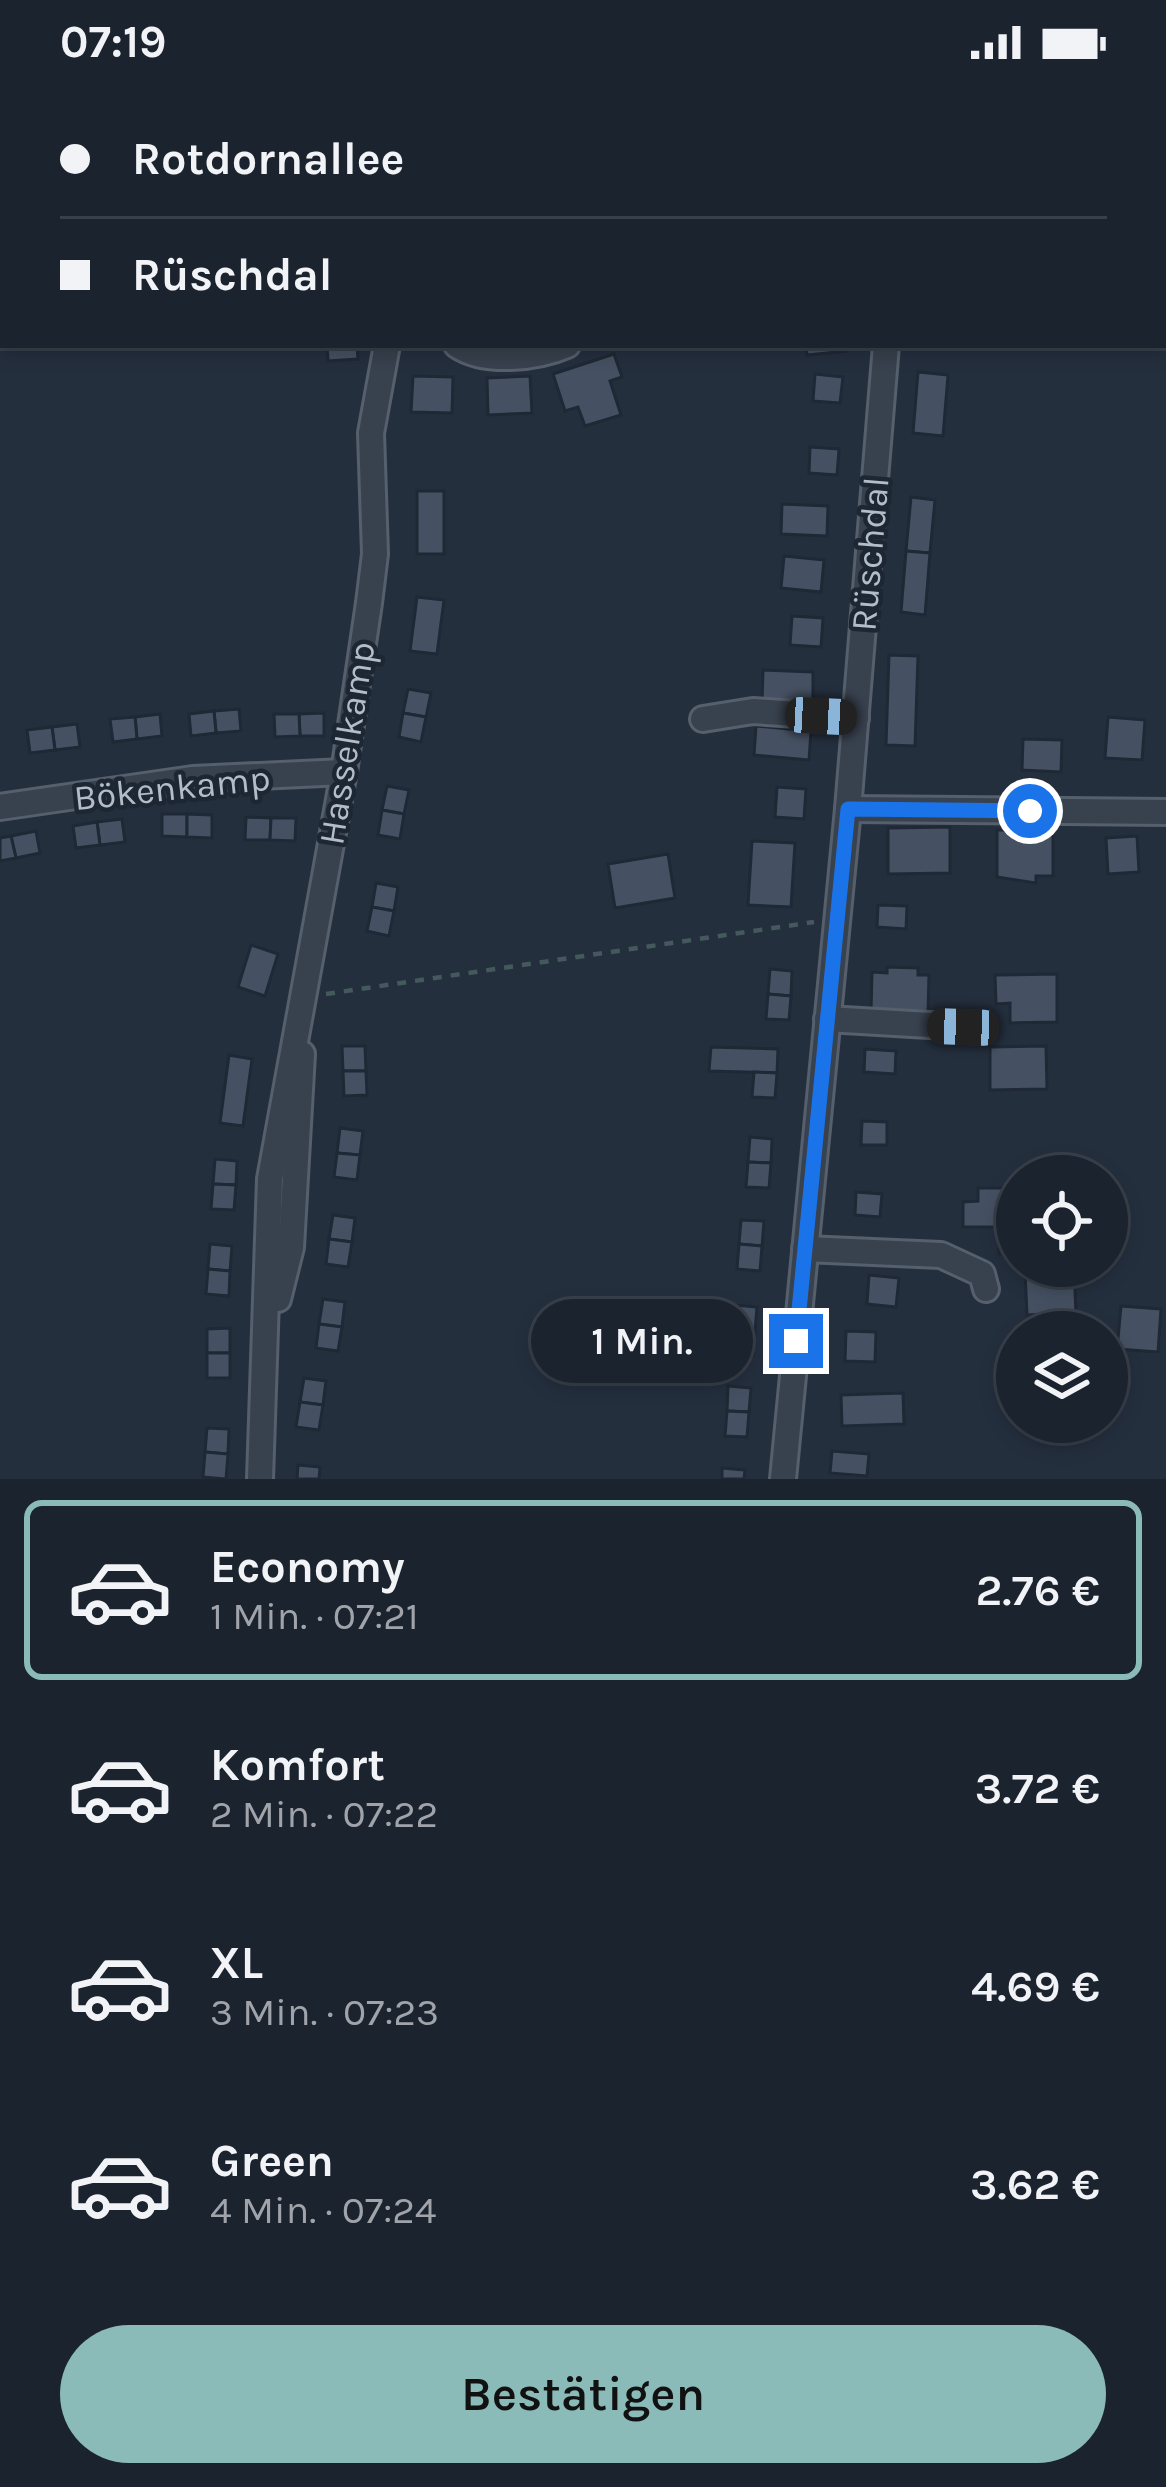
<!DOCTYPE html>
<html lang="de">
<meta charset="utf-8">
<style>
:root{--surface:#1b232e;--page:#242b36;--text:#f1f3f6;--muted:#a0a4aa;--line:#39404a;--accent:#8bbbb9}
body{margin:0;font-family:Karla,sans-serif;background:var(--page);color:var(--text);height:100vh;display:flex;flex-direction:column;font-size:45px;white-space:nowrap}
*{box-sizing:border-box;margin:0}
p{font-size:39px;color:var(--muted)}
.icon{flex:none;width:66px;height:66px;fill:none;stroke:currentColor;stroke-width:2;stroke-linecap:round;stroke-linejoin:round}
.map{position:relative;height:1395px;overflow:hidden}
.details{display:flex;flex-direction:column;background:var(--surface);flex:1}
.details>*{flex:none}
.banner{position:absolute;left:0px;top:0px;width:1167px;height:264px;box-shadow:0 6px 18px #0003,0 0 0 3px var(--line);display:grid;align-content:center;height:264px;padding:0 60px;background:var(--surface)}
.controls{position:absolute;left:996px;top:1071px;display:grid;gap:24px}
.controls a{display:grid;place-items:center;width:132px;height:132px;border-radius:50%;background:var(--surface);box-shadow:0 6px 18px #0003,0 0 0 3px var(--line);font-size:60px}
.end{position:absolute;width:54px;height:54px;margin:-27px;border:15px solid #1a73e8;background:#fff;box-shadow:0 0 0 6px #fff}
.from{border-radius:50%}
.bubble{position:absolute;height:84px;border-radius:42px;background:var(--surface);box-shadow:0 6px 18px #0003,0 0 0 3px var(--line);font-size:39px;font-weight:600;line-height:84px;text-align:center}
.car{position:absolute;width:36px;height:72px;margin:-36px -18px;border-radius:15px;box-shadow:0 0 9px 3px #0007;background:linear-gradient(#222 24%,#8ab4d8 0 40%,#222 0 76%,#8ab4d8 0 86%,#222 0)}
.banner b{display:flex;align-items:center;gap:42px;height:114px;font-size:45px}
.banner b+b{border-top:3px solid var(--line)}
.banner i{width:30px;height:30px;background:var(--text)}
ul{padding:21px 0 0;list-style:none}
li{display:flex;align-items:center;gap:36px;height:180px;margin:0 24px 18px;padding:0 36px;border:6px solid transparent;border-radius:18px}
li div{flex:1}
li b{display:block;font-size:45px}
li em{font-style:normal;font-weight:600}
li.current{border-color:var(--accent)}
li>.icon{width:108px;height:108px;stroke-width:1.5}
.button{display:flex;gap:24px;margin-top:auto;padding:24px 60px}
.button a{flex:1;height:138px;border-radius:72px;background:var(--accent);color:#111;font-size:48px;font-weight:600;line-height:138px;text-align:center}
.status{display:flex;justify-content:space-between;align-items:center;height:84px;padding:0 60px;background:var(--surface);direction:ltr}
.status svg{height:33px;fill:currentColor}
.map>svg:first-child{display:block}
.building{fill:#455162;stroke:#1f2835;stroke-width:3}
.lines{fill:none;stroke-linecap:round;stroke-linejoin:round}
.minor-casing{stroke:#565f6c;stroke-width:30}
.path{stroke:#44595c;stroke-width:4.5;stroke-dasharray:9 9;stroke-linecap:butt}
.minor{stroke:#38414e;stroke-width:24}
.route{stroke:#1a73e8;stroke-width:15}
.labels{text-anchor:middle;stroke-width:9;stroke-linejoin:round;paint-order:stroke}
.street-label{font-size:36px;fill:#b4bcc9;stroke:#1d2633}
</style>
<div class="status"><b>07:19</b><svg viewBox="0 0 49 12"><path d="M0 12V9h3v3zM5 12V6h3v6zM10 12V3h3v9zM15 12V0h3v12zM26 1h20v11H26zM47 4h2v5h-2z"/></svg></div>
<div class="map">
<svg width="1166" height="1395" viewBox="0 0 1166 1395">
<rect width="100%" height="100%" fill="#242f3e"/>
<g class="building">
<path d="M757 0H829L830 3H757Z"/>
<path d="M327 261H357L358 275 328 277Z"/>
<path d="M806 261H846L847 267 807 271Z"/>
<path d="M614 270 622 293 610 297 621 331 585 342 578 323 565 327 553 290Z"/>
<path d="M918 288 948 291 943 352 913 349Z"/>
<path d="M815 290 843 293 840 319 813 317Z"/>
<path d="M413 292 453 293 452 329 411 328Z"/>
<path d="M530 292 532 329 488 331 487 294Z"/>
<path d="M810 363 839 365 837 391 809 389Z"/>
<rect x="417" y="407" width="27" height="63"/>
<path d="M911 413 935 416 930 469 906 467Z"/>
<path d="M782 420 828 422 827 452 781 450Z"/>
<path d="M906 467 930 469 925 531 901 528Z"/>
<path d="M784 472 824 476 821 508 781 504Z"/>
<path d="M417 513 444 516 437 570 410 567Z"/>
<path d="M792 532 823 534 821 563 790 561Z"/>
<path d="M889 571 918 572 915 662 886 661Z"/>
<path d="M763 586 813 588V619L762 617Z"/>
<path d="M408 605 431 609 426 633 403 629Z"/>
<path d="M239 625 241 647 216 649 214 627Z"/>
<path d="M214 627 216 649 191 652 189 630Z"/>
<path d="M324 629V652H300L299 630Z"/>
<path d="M403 629 426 633 421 658 399 653Z"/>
<path d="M160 630 162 652 137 655 135 633Z"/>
<path d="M274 630H299L300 652 275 653Z"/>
<path d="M135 633 137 655 113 658 110 635Z"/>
<path d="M1108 633 1145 636 1142 676 1105 674Z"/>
<path d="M77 640 80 663 55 666 52 643Z"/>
<path d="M756 642 811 647 809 676 754 671Z"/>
<path d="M52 643 55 666 30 669 27 646Z"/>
<path d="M1023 655 1062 656 1061 688 1022 686Z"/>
<path d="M387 702 409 706 404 730 382 726Z"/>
<path d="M777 703 806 705 804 735 775 733Z"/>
<path d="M382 726 404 730 400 755 378 751Z"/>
<path d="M162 730H187V753L162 752Z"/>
<path d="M187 730 212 731V754L187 753Z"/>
<path d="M246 733 271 734 270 756H245Z"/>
<path d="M271 734H296L295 757 270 756Z"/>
<path d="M122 735 125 758 100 761 97 738Z"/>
<path d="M97 738 100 761 76 764 73 742Z"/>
<path d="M950 743V789L888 790V744Z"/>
<path d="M997 746H1053V792H1036V799L997 793Z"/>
<path d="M36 747 40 769 16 774 11 752Z"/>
<path d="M11 752 16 774 0 777V754Z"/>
<path d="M1137 752 1139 788 1108 790 1106 754Z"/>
<path d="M752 757 795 759 791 823 748 821Z"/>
<path d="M668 770 675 814 615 824 608 780Z"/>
<path d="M376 799 398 803 394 827 372 823Z"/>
<path d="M878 821 907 822 906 845 877 843Z"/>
<path d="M372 823 394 827 389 852 367 847Z"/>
<path d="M251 861 278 870 265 912 238 903Z"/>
<path d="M887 883 918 884V891H929L928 929 871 927 872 888 887 889Z"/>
<path d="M770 885 792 887 791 912 768 910Z"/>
<path d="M1057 890V938L1010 939V919L996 920 995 891Z"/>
<path d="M768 910 791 912 789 936 766 935Z"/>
<path d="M342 962H365L366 987H343Z"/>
<path d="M1046 962 1047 1005 990 1006V963Z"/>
<path d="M711 963 778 965 777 989 709 987Z"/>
<path d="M865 965 896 967 895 990 864 988Z"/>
<path d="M229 971 252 975 243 1042 220 1039Z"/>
<path d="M343 987H366L367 1011 344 1012Z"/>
<path d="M754 988 777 989 775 1014 752 1013Z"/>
<path d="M862 1037 887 1038V1061H861Z"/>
<path d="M340 1044 363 1047 360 1071 337 1069Z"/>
<path d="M750 1053 772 1055 771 1079 748 1078Z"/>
<path d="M337 1069 360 1071 357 1096 334 1093Z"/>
<path d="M215 1075 237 1077 236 1101 213 1100Z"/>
<path d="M748 1078 771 1079 769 1104 746 1103Z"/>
<path d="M213 1100 236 1101 234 1126 211 1125Z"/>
<path d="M978 1104H1017V1169L999 1170 998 1143H963V1118L978 1117Z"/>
<path d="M856 1108 882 1110 880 1133 855 1131Z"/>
<path d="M333 1131 355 1134 352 1158 329 1155Z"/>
<path d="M741 1136 764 1137 762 1162 739 1160Z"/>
<path d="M329 1155 352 1158 348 1183 326 1180Z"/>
<path d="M210 1160 232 1162 230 1187 208 1185Z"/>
<path d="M739 1160 762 1162 760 1187 737 1185Z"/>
<path d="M208 1185 230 1187 229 1212 206 1210Z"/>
<path d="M1074 1185 1076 1229 1027 1231 1025 1187Z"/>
<path d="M869 1191 899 1194 896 1223 867 1220Z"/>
<path d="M323 1215 345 1218 342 1243 319 1240Z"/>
<path d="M734 1221 757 1223 755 1248 733 1246Z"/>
<path d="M1121 1222 1161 1225 1158 1268 1117 1265Z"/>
<path d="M319 1240 342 1243 338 1267 316 1264Z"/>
<path d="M230 1244V1269H207V1245Z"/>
<path d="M733 1246 755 1248 753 1272 731 1270Z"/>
<path d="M846 1247 876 1248 875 1278 845 1277Z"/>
<rect x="207" y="1269" width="23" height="25"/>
<path d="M1017 1274V1308L1002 1309 1000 1275Z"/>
<path d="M304 1294 326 1297 323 1321 300 1318Z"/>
<path d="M728 1302 751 1304 749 1328 727 1327Z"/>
<path d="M903 1309 904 1340 842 1342 841 1311Z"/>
<path d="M300 1318 323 1321 319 1346 296 1343Z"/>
<path d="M727 1327 749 1328 747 1353 725 1352Z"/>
<path d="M207 1344 229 1345 228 1370 205 1368Z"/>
<path d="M832 1367 869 1370 867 1392 830 1389Z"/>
<path d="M205 1368 228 1370 226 1395 203 1393Z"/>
<path d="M298 1381 320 1383 319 1395H297Z"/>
<path d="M722 1384 745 1386 744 1395H722Z"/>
</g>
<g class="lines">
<defs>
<g id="minor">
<path d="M447 0 448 3"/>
<path d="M903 0 904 3"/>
<path d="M996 3 1026 0"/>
<path d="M457 261C485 280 537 274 567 261"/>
<path d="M703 635 753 627 856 634"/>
<path d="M0 723 193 695 344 688"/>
<path d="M848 725 1166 728"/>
<path d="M827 935 963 943"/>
<path d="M805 1165 941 1171 982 1190 986 1205"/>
<path d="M278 1215 291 1163 302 970"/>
<path d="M260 1395 270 1095 344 688 369 519 375 470 371 349 387 261"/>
<path d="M783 1395 848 725 886 261"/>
</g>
</defs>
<use href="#minor" class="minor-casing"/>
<g class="path">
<path d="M0 260 3 259"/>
<path d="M326 910 814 838"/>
</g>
<use href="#minor" class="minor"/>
</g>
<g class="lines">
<path class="route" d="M796 1257 848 725 1030 727"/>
</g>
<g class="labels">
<g class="street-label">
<text transform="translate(869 470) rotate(-85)" y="13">Rüschdal</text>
<text transform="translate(346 659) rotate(-81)" y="13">Hasselkamp</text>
<text transform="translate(172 703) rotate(-6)" y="13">Bökenkamp</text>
</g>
</g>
</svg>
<div class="controls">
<a><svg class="icon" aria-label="locate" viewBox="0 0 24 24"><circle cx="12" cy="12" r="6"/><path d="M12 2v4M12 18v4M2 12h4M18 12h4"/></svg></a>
<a><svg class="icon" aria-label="layers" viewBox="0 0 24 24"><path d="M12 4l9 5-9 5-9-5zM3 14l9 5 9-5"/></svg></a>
</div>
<i class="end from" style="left:1030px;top:727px"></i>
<i class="end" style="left:796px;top:1257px"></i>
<div class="bubble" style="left:531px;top:1215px;width:222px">1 Min.</div>
<i class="car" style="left:821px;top:632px;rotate:93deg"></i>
<i class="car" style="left:963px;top:943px;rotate:272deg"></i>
<div class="banner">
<b><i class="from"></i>Rotdornallee</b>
<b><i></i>Rüschdal</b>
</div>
</div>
<section class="details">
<ul>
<li class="current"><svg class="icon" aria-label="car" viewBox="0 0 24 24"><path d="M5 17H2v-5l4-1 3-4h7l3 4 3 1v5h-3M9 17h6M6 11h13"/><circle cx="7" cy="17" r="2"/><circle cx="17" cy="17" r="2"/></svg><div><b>Economy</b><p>1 Min. · 07:21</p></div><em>2.76 €</em></li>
<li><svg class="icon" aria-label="car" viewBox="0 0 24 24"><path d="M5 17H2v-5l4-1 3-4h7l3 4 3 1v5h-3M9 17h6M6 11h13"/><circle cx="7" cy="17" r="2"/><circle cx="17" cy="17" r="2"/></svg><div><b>Komfort</b><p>2 Min. · 07:22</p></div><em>3.72 €</em></li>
<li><svg class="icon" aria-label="car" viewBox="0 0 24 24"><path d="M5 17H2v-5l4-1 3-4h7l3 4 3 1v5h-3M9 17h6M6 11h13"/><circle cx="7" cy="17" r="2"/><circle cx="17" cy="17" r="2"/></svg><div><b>XL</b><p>3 Min. · 07:23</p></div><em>4.69 €</em></li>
<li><svg class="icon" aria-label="car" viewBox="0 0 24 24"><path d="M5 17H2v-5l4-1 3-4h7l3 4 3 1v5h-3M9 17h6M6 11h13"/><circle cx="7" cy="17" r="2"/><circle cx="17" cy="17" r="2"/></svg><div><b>Green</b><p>4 Min. · 07:24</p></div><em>3.62 €</em></li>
</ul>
<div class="button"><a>Bestätigen</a></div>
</section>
